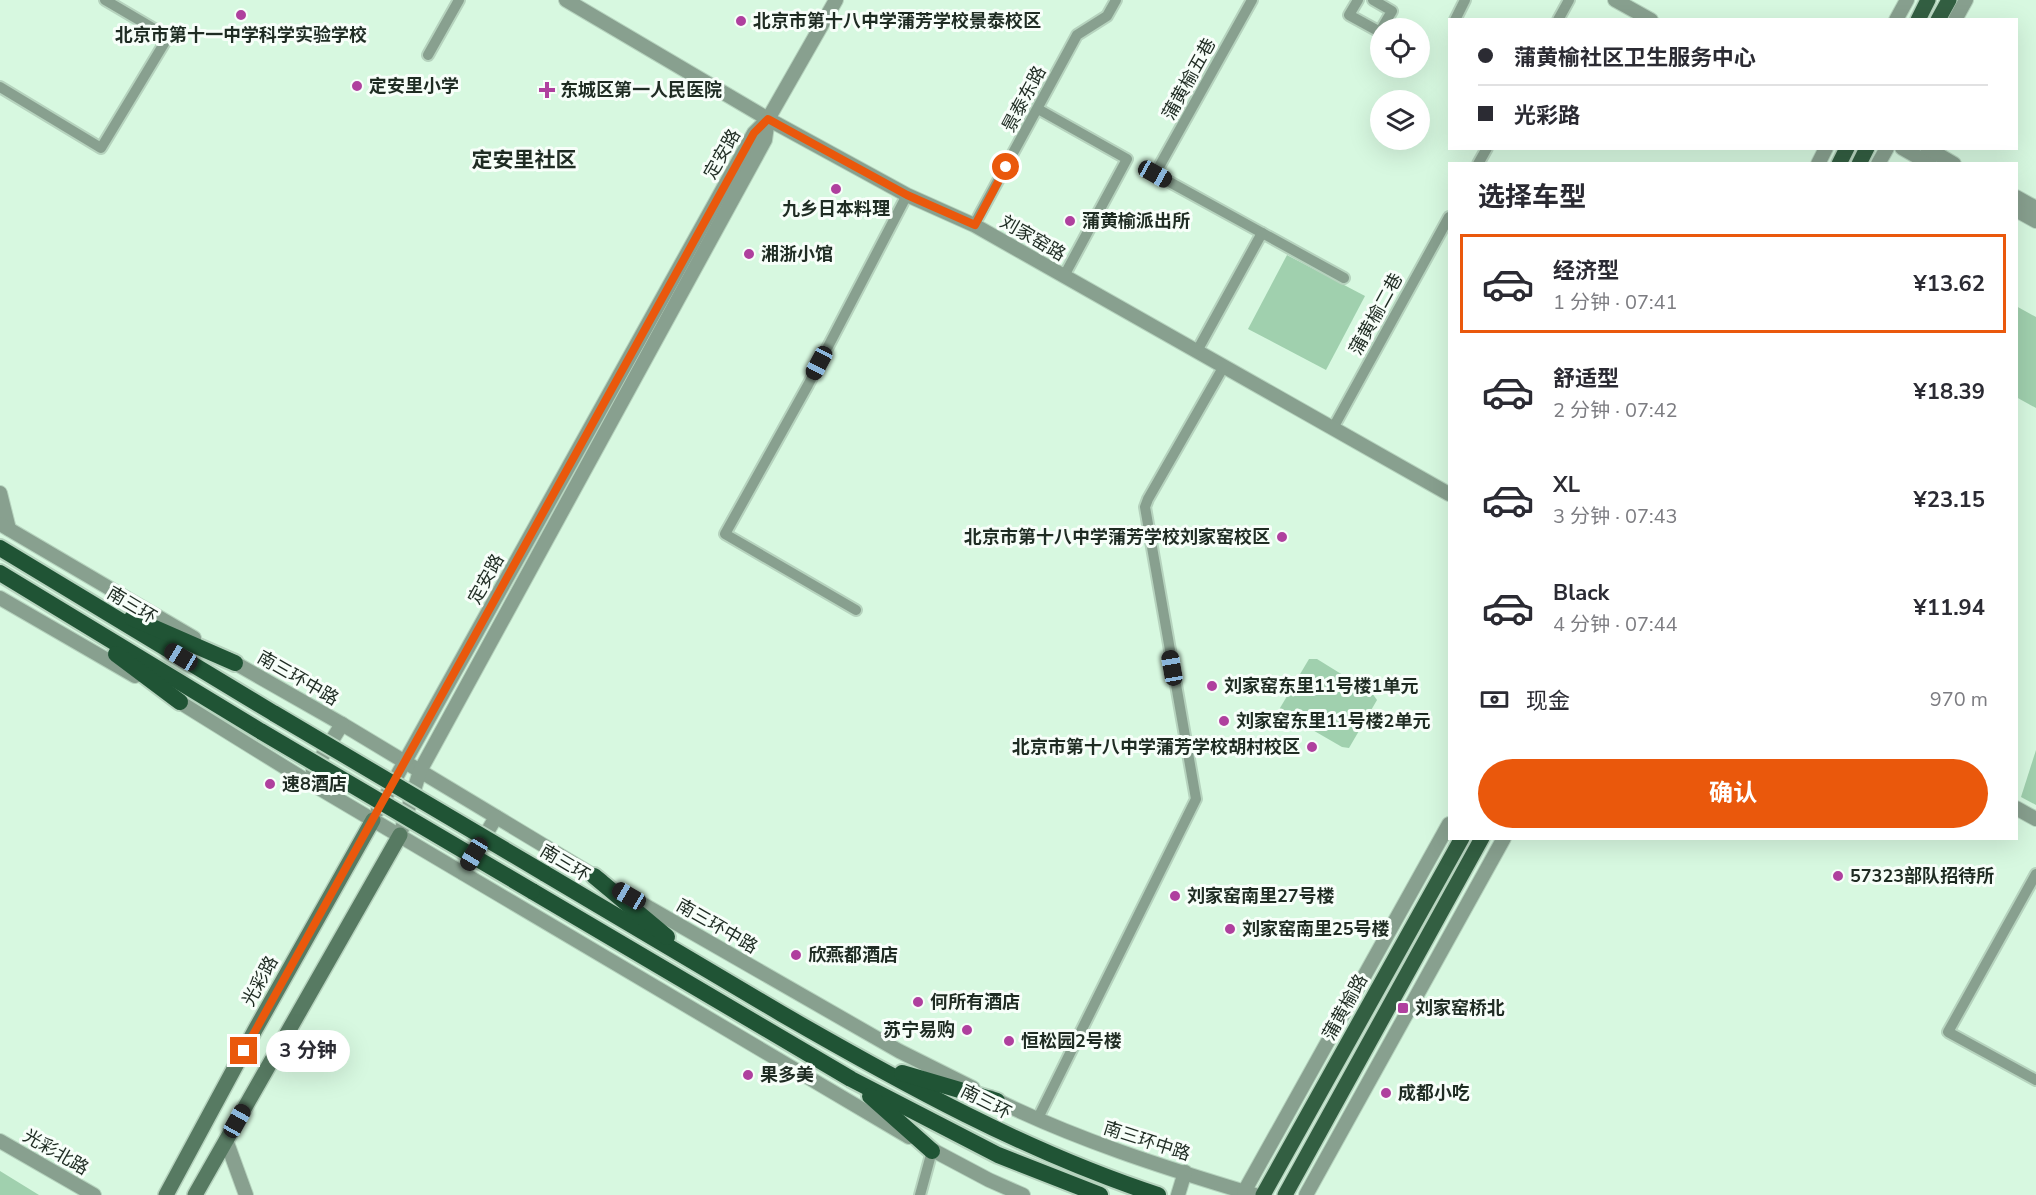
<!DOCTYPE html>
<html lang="zh">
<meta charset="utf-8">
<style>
:root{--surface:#fff;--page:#f7f7f7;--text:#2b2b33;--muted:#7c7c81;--line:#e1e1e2;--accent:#ea580c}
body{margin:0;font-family:"Nunito Sans","Noto Sans SC",sans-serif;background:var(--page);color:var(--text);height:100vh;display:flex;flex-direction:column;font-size:22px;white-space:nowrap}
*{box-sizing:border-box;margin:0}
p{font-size:20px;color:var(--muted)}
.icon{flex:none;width:33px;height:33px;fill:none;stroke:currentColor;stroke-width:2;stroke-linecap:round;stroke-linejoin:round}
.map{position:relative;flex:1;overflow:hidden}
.side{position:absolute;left:1448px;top:162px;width:570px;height:678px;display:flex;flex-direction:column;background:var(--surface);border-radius:0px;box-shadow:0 6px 24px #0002}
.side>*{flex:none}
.hud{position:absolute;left:1448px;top:18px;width:570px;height:132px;border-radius:0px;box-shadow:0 6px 24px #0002;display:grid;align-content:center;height:132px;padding:0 30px;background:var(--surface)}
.tools{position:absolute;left:1370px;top:18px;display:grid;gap:12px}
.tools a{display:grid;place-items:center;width:60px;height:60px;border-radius:50%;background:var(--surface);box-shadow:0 6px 24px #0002;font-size:30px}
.end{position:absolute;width:27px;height:27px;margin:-14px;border:8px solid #ea580c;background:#fff;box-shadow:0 0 0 3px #fff}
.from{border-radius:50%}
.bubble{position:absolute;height:42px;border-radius:21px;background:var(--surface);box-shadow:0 6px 24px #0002;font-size:20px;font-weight:700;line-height:42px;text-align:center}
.car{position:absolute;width:18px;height:36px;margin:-18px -9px;border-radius:8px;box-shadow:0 0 4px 2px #0007;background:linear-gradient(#222 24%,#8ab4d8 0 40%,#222 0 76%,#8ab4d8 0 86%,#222 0)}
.hud b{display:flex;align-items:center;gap:21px;height:57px;font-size:22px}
.hud b+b{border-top:2px solid var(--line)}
.hud i{width:15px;height:15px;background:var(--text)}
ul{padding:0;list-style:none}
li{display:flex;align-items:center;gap:18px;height:99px;margin:0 12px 9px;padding:0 18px;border:3px solid transparent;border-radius:0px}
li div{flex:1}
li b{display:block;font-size:22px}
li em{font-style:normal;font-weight:700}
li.on{border-color:var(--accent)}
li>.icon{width:54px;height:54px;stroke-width:1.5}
h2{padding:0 30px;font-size:27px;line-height:72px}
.pay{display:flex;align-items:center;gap:15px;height:66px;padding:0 30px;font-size:22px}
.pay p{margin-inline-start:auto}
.cta{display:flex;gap:12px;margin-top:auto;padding:12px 30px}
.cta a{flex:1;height:69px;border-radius:36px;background:var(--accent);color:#fff;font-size:24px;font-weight:700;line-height:69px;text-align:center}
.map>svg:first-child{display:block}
.green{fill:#a0d0ae}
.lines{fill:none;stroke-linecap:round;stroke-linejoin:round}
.minor-casing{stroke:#b6d3be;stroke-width:14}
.tertiary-casing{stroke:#b6d3be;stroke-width:16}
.secondary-casing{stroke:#b6d3be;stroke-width:18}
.primary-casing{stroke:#b6d3be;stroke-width:18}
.trunk-casing{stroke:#b6d3be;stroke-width:20}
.minor{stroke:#88a08f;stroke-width:10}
.tertiary{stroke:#88a08f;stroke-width:14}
.secondary{stroke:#577a62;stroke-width:15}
.primary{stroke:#335f42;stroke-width:15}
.trunk{stroke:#205435;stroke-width:16}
.trunk-bridge-casing{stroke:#b6d3be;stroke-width:20;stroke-linecap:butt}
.trunk-bridge{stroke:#205435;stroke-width:16}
.route{stroke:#ea580c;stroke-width:8}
.poi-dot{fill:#af409e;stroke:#f7fef9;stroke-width:2}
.labels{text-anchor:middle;stroke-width:6;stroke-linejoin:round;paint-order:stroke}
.poi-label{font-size:18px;font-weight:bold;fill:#1f2c23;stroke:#f7fef9;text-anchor:start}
.street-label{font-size:18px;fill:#1f2c23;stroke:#f7fef9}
.quarter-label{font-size:21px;font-weight:bold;fill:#1f2c23;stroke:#f7fef9}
</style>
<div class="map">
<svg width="2036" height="1195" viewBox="0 0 2036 1195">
<rect width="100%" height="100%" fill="#d7f8e0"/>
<g class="green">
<path d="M1287 255 1365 296 1326 370 1248 329Z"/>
<path d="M2016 306 2036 317V408L2016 397Z"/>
<path d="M1309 659H1317L1372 693 1377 700 1349 748 1342 747 1285 714 1280 708Z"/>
<path d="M2036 750V805L2021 797Z"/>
<path d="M0 1171 39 1195H0Z"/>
</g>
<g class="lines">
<defs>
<g id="minor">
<path d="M1252 0 1155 174 1344 278"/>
<path d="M1358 0 1349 15 1380 32"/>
<path d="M1373 0 1392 11 1382 28"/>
<path d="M1455 20 1465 0"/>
<path d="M1558 20 1569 0"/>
<path d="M428 55 459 0"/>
<path d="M0 87 101 148 168 37 105 0"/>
<path d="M1038 109 1127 159 1064 276"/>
<path d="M1478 164 1487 148"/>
<path d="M974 225 1077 35 1107 16 1116 0"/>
<path d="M1197 351 1262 233"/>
<path d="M1333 428 1449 217"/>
<path d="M856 610 725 534 808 385 907 195"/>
<path d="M2036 874 1948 1032 2036 1080"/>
<path d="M1038 1118 1196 799 1145 507 1148 499 1224 366"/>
<path d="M920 1195 932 1151"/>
</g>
<g id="tertiary">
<path d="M566 0 768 119 907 195 974 225 1449 494"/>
<path d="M1615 0 1651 20"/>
<path d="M1896 20 1907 0"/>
<path d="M1955 20 1966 0"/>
<path d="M1902 148 1930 164"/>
<path d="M1927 148 1954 164"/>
<path d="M1818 164 1826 148"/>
<path d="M1878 164 1887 148"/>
<path d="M2016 197 2036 208"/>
<path d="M2016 210 2036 221"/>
<path d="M0 493 9 529"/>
<path d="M0 524 194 638"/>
<path d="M0 598 135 676"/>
<path d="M228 659 342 724 601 880"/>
<path d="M173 698 307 781 909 1137"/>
<path d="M313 771 342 724"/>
<path d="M2016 808 2036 819"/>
<path d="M378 810 754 133 768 119 836 0"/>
<path d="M400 835 420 771 765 140 768 119"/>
<path d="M463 873 496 817"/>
<path d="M618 890 899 1051 973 1088"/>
<path d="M990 1097C1074 1139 1165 1168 1255 1195"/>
<path d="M226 1140 246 1195"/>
<path d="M0 1141 94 1195"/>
<path d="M925 1146 989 1180 1023 1195"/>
<path d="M1244 1192 1449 824"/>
<path d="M1178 1195 1185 1172"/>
<path d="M1306 1195 1504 838"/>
</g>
<g id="secondary">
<path d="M166 1195 255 1030 373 820"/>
<path d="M195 1195 400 835"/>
</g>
<g id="primary">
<path d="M1918 20 1928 0"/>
<path d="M1938 20 1949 0"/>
<path d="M1839 164 1847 148"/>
<path d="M1859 164 1867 148"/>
<path d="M1263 1195 1462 838"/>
<path d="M1285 1195 1482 838"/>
</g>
<g id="trunk">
<path d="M0 548 275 714"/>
<path d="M0 573 262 732"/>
<path d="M132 618 235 663"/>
<path d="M116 654 180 702"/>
<path d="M544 873C623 920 702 967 782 1014 902 1083 1026 1152 1158 1195"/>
<path d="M594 876 667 937"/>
<path d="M532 891 851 1079 998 1155 1100 1195"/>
<path d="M902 1073 997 1101"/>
<path d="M870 1096 932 1151"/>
</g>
</defs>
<use href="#minor" class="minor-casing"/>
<use href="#tertiary" class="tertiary-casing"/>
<use href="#secondary" class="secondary-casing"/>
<use href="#primary" class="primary-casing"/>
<use href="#trunk" class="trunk-casing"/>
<use href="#minor" class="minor"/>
<use href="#tertiary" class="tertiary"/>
<use href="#secondary" class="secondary"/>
<use href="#primary" class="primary"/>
<use href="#trunk" class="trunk"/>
<defs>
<g id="trunk-bridge">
<path d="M275 714 544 873"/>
<path d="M262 732 532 891"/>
</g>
</defs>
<use href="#trunk-bridge" class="trunk-bridge-casing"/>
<use href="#trunk-bridge" class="trunk-bridge"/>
</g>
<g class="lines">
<path class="route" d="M244 1051 754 133 768 119 907 195 975 225 1006 167"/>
</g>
<g class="poi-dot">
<circle cx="241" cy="15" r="6"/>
<circle cx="741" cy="21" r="6"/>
<circle cx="357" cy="86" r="6"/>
<path d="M544 81h6v6h6v6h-6v6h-6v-6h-6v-6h6z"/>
<circle cx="836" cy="189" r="6"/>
<circle cx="1070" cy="221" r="6"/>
<circle cx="749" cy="254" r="6"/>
<circle cx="1282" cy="537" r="6"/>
<circle cx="1212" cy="686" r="6"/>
<circle cx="1224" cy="721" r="6"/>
<circle cx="1312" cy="747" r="6"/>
<circle cx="270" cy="784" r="6"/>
<circle cx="1838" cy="876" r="6"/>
<circle cx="1175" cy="896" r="6"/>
<circle cx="1230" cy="929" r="6"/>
<circle cx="796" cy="955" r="6"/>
<circle cx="918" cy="1002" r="6"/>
<rect x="1397" y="1002" width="12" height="12" rx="3"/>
<circle cx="967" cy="1030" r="6"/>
<circle cx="1009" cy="1041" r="6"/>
<circle cx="748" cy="1075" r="6"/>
<circle cx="1386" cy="1093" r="6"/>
</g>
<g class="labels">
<g class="poi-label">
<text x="753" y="27">北京市第十八中学蒲芳学校景泰校区</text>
<text x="241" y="41" text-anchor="middle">北京市第十一中学科学实验学校</text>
<text x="369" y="92">定安里小学</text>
<text x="560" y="96">东城区第一人民医院</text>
<text x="836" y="215" text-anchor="middle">九乡日本料理</text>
<text x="1082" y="227">蒲黄榆派出所</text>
<text x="761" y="260">湘浙小馆</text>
<text x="1270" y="543" text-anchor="end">北京市第十八中学蒲芳学校刘家窑校区</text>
<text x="1224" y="692">刘家窑东里11号楼1单元</text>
<text x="1236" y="727">刘家窑东里11号楼2单元</text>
<text x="1300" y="753" text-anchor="end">北京市第十八中学蒲芳学校胡村校区</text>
<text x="282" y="790">速8酒店</text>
<text x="1850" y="882">57323部队招待所</text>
<text x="1187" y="902">刘家窑南里27号楼</text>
<text x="1242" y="935">刘家窑南里25号楼</text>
<text x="808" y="961">欣燕都酒店</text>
<text x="930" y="1008">何所有酒店</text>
<text x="1415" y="1014">刘家窑桥北</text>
<text x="955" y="1036" text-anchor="end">苏宁易购</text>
<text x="1021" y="1047">恒松园2号楼</text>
<text x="760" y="1081">果多美</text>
<text x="1398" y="1099">成都小吃</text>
</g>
<g class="street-label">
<text transform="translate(1189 79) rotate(-61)" y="6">蒲黄榆五巷</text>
<text transform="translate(1024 99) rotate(-62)" y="6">景泰东路</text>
<text transform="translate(722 154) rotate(-60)" y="6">定安路</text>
<text transform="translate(1033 238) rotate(30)" y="6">刘家窑路</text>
<text transform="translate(1376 314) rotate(-61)" y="6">蒲黄榆二巷</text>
<text transform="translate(486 579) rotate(-61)" y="6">定安路</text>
<text transform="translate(132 605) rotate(31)" y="6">南三环</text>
<text transform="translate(298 678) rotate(30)" y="6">南三环中路</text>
<text transform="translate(565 863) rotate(31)" y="6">南三环</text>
<text transform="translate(717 926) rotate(30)" y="6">南三环中路</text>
<text transform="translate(260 981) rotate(-61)" y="6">光彩路</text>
<text transform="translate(1345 1007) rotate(-61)" y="6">蒲黄榆路</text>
<text transform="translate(986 1102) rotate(27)" y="6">南三环</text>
<text transform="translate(1147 1141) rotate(18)" y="6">南三环中路</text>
<text transform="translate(56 1152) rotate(30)" y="6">光彩北路</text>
</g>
<g class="quarter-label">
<text x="524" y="167">定安里社区</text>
</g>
</g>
</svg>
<div class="tools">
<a><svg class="icon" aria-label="locate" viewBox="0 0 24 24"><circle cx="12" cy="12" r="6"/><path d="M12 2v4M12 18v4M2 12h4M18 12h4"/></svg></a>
<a><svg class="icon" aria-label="layers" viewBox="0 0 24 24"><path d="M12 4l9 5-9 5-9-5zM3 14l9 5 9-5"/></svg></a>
</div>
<i class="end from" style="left:1006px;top:167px"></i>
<i class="end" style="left:244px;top:1051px"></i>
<div class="bubble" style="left:266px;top:1030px;width:84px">3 分钟</div>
<i class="car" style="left:1155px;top:174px;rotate:119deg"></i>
<i class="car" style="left:819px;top:363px;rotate:208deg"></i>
<i class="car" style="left:181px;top:657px;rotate:301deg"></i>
<i class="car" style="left:1172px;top:668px;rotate:350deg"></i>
<i class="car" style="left:474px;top:854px;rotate:211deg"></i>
<i class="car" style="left:629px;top:896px;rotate:300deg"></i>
<i class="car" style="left:237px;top:1121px;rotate:29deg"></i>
<div class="hud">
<b><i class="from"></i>蒲黄榆社区卫生服务中心</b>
<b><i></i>光彩路</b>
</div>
<section class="side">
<h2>选择车型</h2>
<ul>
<li class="on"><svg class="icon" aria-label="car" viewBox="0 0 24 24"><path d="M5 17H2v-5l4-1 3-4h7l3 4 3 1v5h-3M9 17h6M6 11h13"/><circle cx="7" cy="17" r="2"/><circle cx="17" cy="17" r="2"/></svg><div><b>经济型</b><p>1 分钟 · 07:41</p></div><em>¥13.62</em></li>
<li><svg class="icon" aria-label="car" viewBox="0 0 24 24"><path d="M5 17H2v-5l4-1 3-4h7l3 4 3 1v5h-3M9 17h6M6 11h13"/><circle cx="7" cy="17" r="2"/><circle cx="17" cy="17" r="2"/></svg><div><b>舒适型</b><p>2 分钟 · 07:42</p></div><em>¥18.39</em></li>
<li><svg class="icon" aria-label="car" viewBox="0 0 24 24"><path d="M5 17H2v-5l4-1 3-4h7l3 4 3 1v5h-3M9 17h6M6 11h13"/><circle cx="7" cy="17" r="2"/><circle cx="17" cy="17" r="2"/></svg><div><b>XL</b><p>3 分钟 · 07:43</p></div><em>¥23.15</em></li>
<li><svg class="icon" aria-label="car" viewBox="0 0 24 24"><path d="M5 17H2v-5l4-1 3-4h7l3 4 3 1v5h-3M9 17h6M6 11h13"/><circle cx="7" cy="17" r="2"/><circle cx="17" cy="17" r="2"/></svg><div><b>Black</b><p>4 分钟 · 07:44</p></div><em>¥11.94</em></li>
</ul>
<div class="pay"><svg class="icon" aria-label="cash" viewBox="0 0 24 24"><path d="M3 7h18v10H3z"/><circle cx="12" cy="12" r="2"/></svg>现金<p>970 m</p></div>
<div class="cta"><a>确认</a></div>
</section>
</div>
